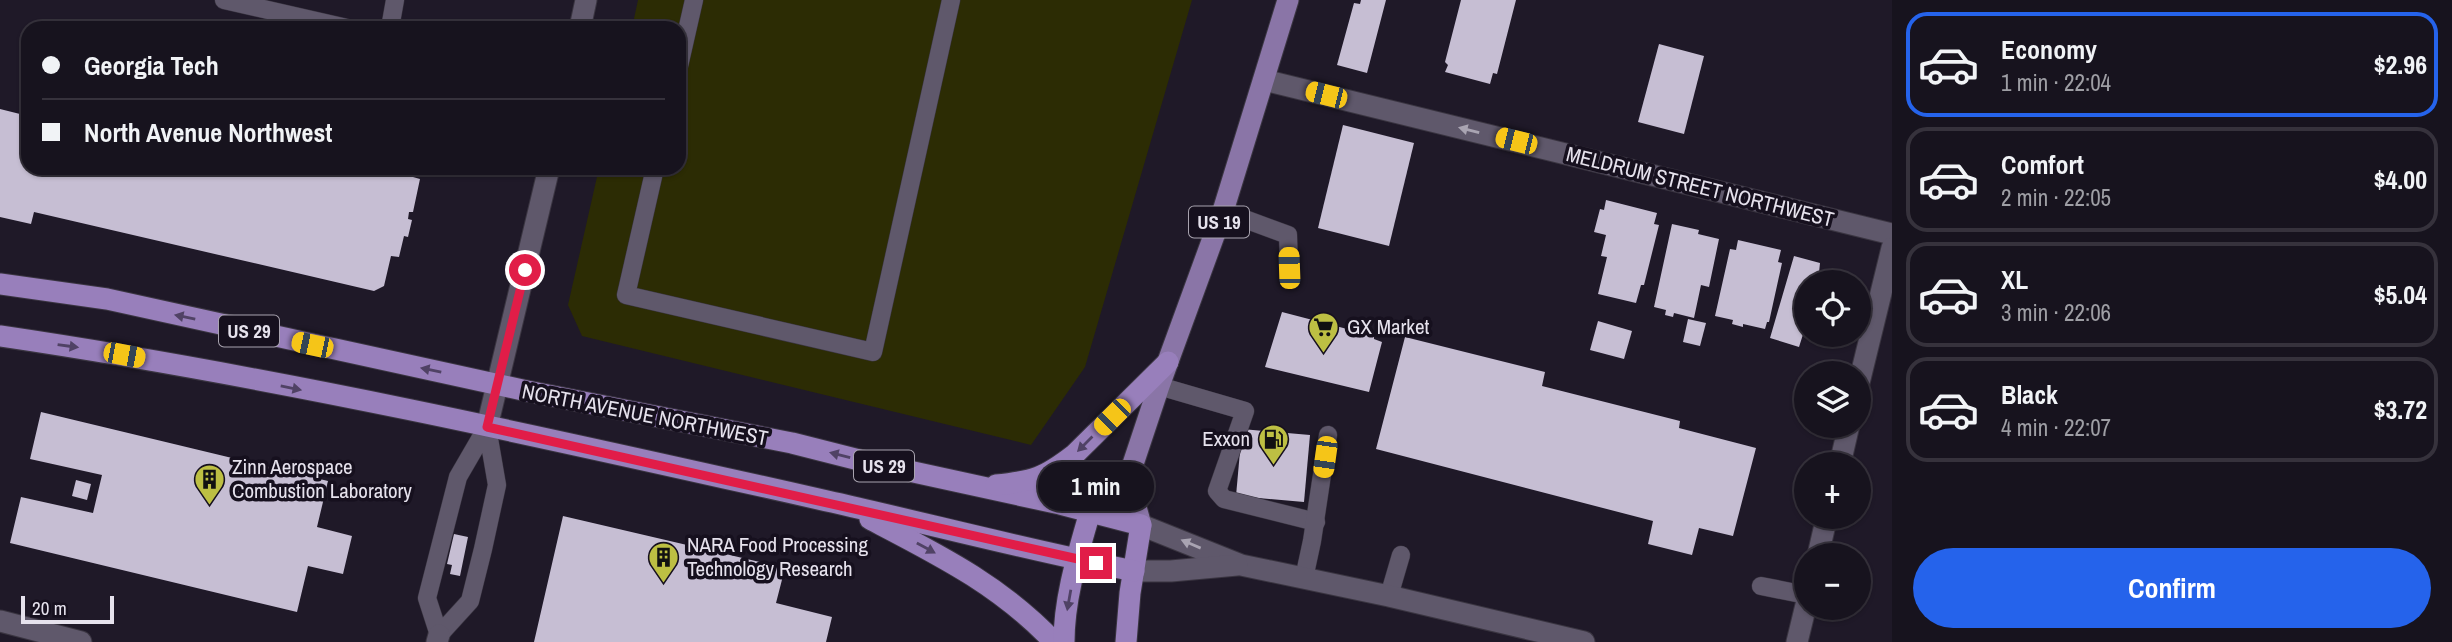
<!DOCTYPE html>
<meta charset="utf-8">
<style>
:root{--surface:#17131e;--page:#24202b;--text:#f1f3f6;--muted:#9e9ea4;--line:#36323c;--accent:#2563eb}
body{margin:0;font-family:"Archivo Narrow",sans-serif;background:var(--page);color:var(--text);height:100vh;display:flex;flex-direction:column;font-size:26px;white-space:nowrap}
*{box-sizing:border-box;margin:0}
p{font-size:23px;color:var(--muted)}
.icon{flex:none;width:38px;height:38px;fill:none;stroke:currentColor;stroke-width:2;stroke-linecap:round;stroke-linejoin:round}
.map{position:relative;flex:1;overflow:hidden}
.side{display:flex;flex-direction:column;background:var(--surface);width:560px}
.side>*{flex:none}
.guide{position:absolute;left:21px;top:21px;width:665px;height:154px;border-radius:21px;box-shadow:0 2px 5px #0004,0 0 0 2px var(--line);display:grid;align-content:center;height:154px;padding:0 21px;background:var(--surface)}
.tools{position:absolute;left:1794px;top:270px;display:grid;gap:14px}
.tools a{display:grid;place-items:center;width:77px;height:77px;border-radius:50%;background:var(--surface);box-shadow:0 2px 5px #0004,0 0 0 2px var(--line);font-size:35px}
.scale{position:absolute;left:21px;bottom:18px;width:93px;box-sizing:border-box;padding-left:7px;border:4px solid #e6e2ed;border-top:0;font-size:19px;line-height:24px;white-space:nowrap;color:#e6e2ed;-webkit-text-stroke:5px #16101e;paint-order:stroke}
.end{position:absolute;width:32px;height:32px;margin:-16px;border:9px solid #e11d48;background:#fff;box-shadow:0 0 0 4px #fff}
.from{border-radius:50%}
.bubble{position:absolute;height:49px;border-radius:24px;background:var(--surface);box-shadow:0 2px 5px #0004,0 0 0 2px var(--line);font-size:23px;font-weight:800;line-height:49px;text-align:center}
.car{position:absolute;width:21px;height:42px;margin:-21px -10px;border-radius:9px;box-shadow:0 0 5px 2px #0007;background:linear-gradient(#f5c518 24%,#345 0 40%,#f5c518 0 76%,#345 0 86%,#f5c518 0)}
.guide b{display:flex;align-items:center;gap:24px;height:66px;font-size:26px}
.guide b+b{border-top:2px solid var(--line)}
.guide i{width:18px;height:18px;background:var(--text)}
ul{padding:12px 0 0;list-style:none}
li{display:flex;align-items:center;gap:21px;height:105px;margin:0 14px 10px;padding:0 7px;border:4px solid var(--line);border-radius:21px}
li div{flex:1}
li b{display:block;font-size:26px}
li em{font-style:normal;font-weight:800}
li.selected{border-color:var(--accent)}
li>.icon{width:63px;height:63px;stroke-width:1.5}
.cta{display:flex;gap:14px;margin-top:auto;padding:14px 21px}
.cta a{flex:1;height:80px;border-radius:42px;background:var(--accent);color:#fff;font-size:28px;font-weight:800;line-height:80px;text-align:center}
main{display:flex;flex:1;min-height:0}
.map>svg:first-child{display:block}
.green{fill:#2c2c04}
.building{fill:#c6bed3}
.lines{fill:none;stroke-linecap:round;stroke-linejoin:round}
.service-casing{stroke:#3a3541;stroke-width:19}
.minor-casing{stroke:#3a3541;stroke-width:23}
.primary-casing{stroke:#3a3541;stroke-width:23}
.trunk-casing{stroke:#3a3541;stroke-width:23}
.service{stroke:#5f586b;stroke-width:18}
.minor{stroke:#5f586b;stroke-width:21}
.primary{stroke:#8a75a7;stroke-width:21}
.trunk{stroke:#987fbb;stroke-width:21}
.oneway{fill:#a9a4b2}
.oneway2{fill:#504265}
.route{stroke:#e11d48;stroke-width:9}
.labels{text-anchor:middle;stroke-width:7;stroke-linejoin:round;paint-order:stroke}
.shield{fill:#16101e;stroke:#a8a3af;stroke-width:2}
.shield-label{font-size:19px;font-weight:bold;fill:#e6e2ed}
.street-label{font-size:21px;fill:#e6e2ed;stroke:#16101e}
.poi-label{font-size:21px;fill:#e6e2ed;stroke:#16101e;text-anchor:start}
</style>
<main>
<div class="map">
<svg width="1892" height="642" viewBox="0 0 1892 642">
<rect width="100%" height="100%" fill="#1f1928"/>
<path class="green" d="M638 0H1192L1085 367 1031 445 582 336 568 305 599 168H679V28H632Z"/>
<g class="building">
<path d="M1361 0H1386L1367 73 1337 65 1354 3 1360 4Z"/>
<path d="M1461 0H1516L1497 74 1493 73 1490 84 1445 72 1448 65 1445 62Z"/>
<path d="M1659 44 1704 56 1684 134 1638 122Z"/>
<path d="M27 104 28 168H407L406 175 420 179 413 212H409L408 219 412 220 408 237 404 236 399 257 391 256 384 286 374 291 34 212 31 224 0 217V109L24 115Z"/>
<path d="M1343 125 1414 143 1389 246 1318 228Z"/>
<path d="M1606 200 1657 213 1654 224 1659 225 1644 285H1641L1636 303 1598 294 1607 257 1601 256 1606 235 1594 232 1600 209 1604 210Z"/>
<path d="M1672 224 1699 230 1698 234 1719 239 1709 287 1701 285 1694 318 1674 313 1673 317 1665 315 1666 310 1654 307Z"/>
<path d="M1738 240 1781 250 1778 262 1782 263 1769 322H1767L1765 329 1743 324V327L1732 324 1733 320 1715 316 1730 249 1736 250Z"/>
<path d="M1794 256 1820 263 1818 282H1806V325L1799 347 1770 338Z"/>
<path d="M1282 312 1374 336V339L1382 342 1369 392 1265 367Z"/>
<path d="M1688 319 1706 323 1700 346 1683 342Z"/>
<path d="M1598 321 1632 331 1624 359 1590 350Z"/>
<path d="M1405 337 1545 372 1542 386 1680 421 1679 428 1756 448 1733 536 1699 528 1692 555 1648 544 1653 521 1376 449Z"/>
<path d="M41 412 328 481 317 527 352 536 343 574 308 566 297 612 10 543 21 497 93 513 102 475 30 459Z"/>
<path d="M1242 429 1310 435 1304 502 1236 496Z"/>
<path d="M76 480 91 484 87 500 72 496Z"/>
<path d="M563 516 785 568 776 603 832 617 826 642H534Z"/>
<path d="M454 534 468 537 460 576 450 574 452 565 447 564Z"/>
</g>
<g class="lines">
<defs>
<g id="service">
<path d="M224 0 347 28"/>
<path d="M390 28 395 0"/>
<path d="M679 66 694 0"/>
<path d="M655 168 626 295 873 352 951 0"/>
<path d="M1223 211 1288 235 1289 268"/>
<path d="M1159 386 1245 411 1217 491 1224 499 1316 522"/>
<path d="M487 427 497 485 483 549 470 601 439 635 427 598 458 477Z"/>
<path d="M1304 578 1312 541 1328 435"/>
<path d="M1761 586 1806 595"/>
<path d="M1389 596 1401 555"/>
</g>
<g id="minor">
<path d="M580 28 586 0"/>
<path d="M1264 80 1892 234"/>
<path d="M1858 387 1892 248"/>
<path d="M487 427 549 168"/>
<path d="M1840 464 1849 425"/>
<path d="M1141 525 1241 565 1389 596 1584 642"/>
<path d="M1818 555 1827 516"/>
<path d="M1134 571H1171L1237 565"/>
<path d="M0 621 81 642"/>
<path d="M437 642 439 635"/>
<path d="M1797 642 1806 605"/>
</g>
<g id="primary">
<path d="M1128 479 1141 525"/>
<path d="M1090 512 1128 479 1159 386 1223 211 1288 0"/>
</g>
<g id="trunk">
<path d="M0 284 107 299 527 391 792 443 863 461 1060 504 1141 525 1130 593 1126 642"/>
<path d="M0 336C284 378 565 442 845 505 941 527 1037 552 1134 571"/>
<path d="M996 485C1034 481 1044 478 1075 454L1168 362"/>
<path d="M870 519C939 555 1000 585 1054 642"/>
<path d="M1064 642C1064 598 1078 554 1090 512"/>
</g>
</defs>
<use href="#service" class="service-casing"/>
<use href="#minor" class="minor-casing"/>
<use href="#primary" class="primary-casing"/>
<use href="#trunk" class="trunk-casing"/>
<use href="#service" class="service"/>
<use href="#minor" class="minor"/>
<use href="#primary" class="primary"/>
<use href="#trunk" class="trunk"/>
</g>
<defs><path id="oneway-solid" d="M-6-.8H1V-3.2L6.5 0L1 3.2V.8H-6Z" transform="scale(1.75)"/></defs>
<g class="oneway">
<use href="#oneway-solid" transform="translate(1469 130) rotate(-166)"/>
<use href="#oneway-solid" transform="translate(1191 544) rotate(-157)"/>
</g>
<g class="oneway2">
<use href="#oneway-solid" transform="translate(185 317) rotate(-168)"/>
<use href="#oneway-solid" transform="translate(68 346) rotate(8)"/>
<use href="#oneway-solid" transform="translate(431 370) rotate(-168)"/>
<use href="#oneway-solid" transform="translate(291 388) rotate(11)"/>
<use href="#oneway-solid" transform="translate(1085 444) rotate(135)"/>
<use href="#oneway-solid" transform="translate(840 455) rotate(-166)"/>
<use href="#oneway-solid" transform="translate(926 548) rotate(29)"/>
<use href="#oneway-solid" transform="translate(1069 600) rotate(100)"/>
</g>
<g class="lines">
<path class="route" d="M525 270 487 427 1096 563"/>
</g>
<defs>
<symbol id="supermarket-pin" viewBox="-11 -11 22 30"><path d="M0 17L-7.5 6A9.5 9.5 0 1 1 7.5 6Z" fill="#bdbf43" stroke="#16101e"/><path d="M-6-5.5h2.5l.6 2H6L4.5 2H-2.5L-4.4-4H-6ZM-1.5 3.2a1.3 1.3 0 1 0 .1 0ZM3 3.2a1.3 1.3 0 1 0 .1 0Z" fill="#111"/></symbol>
<symbol id="fuel-pin" viewBox="-11 -11 22 30"><path d="M0 17L-7.5 6A9.5 9.5 0 1 1 7.5 6Z" fill="#bdbf43" stroke="#16101e"/><path d="M-5.5-6h7V0h2V4h1.3V-2.5L3-4.5l.8-.8L6-3V5H2.5V1h-1V6h-7ZM-4.2-4.7v3.2H.2V-4.7Z" fill="#111"/></symbol>
<symbol id="building-pin" viewBox="-11 -11 22 30"><path d="M0 17L-7.5 6A9.5 9.5 0 1 1 7.5 6Z" fill="#bdbf43" stroke="#16101e"/><path d="M-4-6H4V6H1V3H-1V6H-4ZM-2.5-4.3h1.7v1.8h-1.7ZM.8-4.3h1.7v1.8H.8ZM-2.5-1h1.7V.8h-1.7ZM.8-1h1.7V.8H.8Z" fill="#111"/></symbol>
</defs>
<g fill-rule="evenodd">
<use href="#supermarket-pin" x="1306" y="310" width="35" height="47"/>
<use href="#fuel-pin" x="1256" y="422" width="35" height="47"/>
<use href="#building-pin" x="192" y="462" width="35" height="47"/>
<use href="#building-pin" x="646" y="540" width="35" height="47"/>
</g>
<g class="labels">
<g class="shield">
<rect x="1189" y="206.5" width="60" height="31" rx="5"/>
<rect x="219" y="315.5" width="60" height="31" rx="5"/>
<rect x="854" y="450.5" width="60" height="31" rx="5"/>
</g>
<g class="shield-label">
<text x="1219" y="229">US 19</text>
<text x="249" y="338">US 29</text>
<text x="884" y="473">US 29</text>
</g>
<g class="street-label">
<text transform="translate(1700 187) rotate(14)" y="7">MELDRUM STREET NORTHWEST</text>
<text transform="translate(645 415) rotate(11)" y="7">NORTH AVENUE NORTHWEST</text>
</g>
<g class="poi-label">
<text x="1347" y="334">GX Market</text>
<text x="1250" y="446" text-anchor="end">Exxon</text>
<text x="232" y="474">Zinn Aerospace<tspan x="232" dy="24">Combustion Laboratory</tspan></text>
<text x="687" y="552">NARA Food Processing<tspan x="687" dy="24">Technology Research</tspan></text>
</g>
</g>
</svg>
<div class="tools">
<a><svg class="icon" aria-label="locate" viewBox="0 0 24 24"><circle cx="12" cy="12" r="6"/><path d="M12 2v4M12 18v4M2 12h4M18 12h4"/></svg></a>
<a><svg class="icon" aria-label="layers" viewBox="0 0 24 24"><path d="M12 4l9 5-9 5-9-5zM3 14l9 5 9-5"/></svg></a>
<a>+</a>
<a>−</a>
</div>
<div class="scale">20 m</div>
<i class="end from" style="left:525px;top:270px"></i>
<i class="end" style="left:1096px;top:563px"></i>
<div class="bubble" style="left:1038px;top:462px;width:116px">1 min</div>
<i class="car" style="left:1326px;top:95px;rotate:284deg"></i>
<i class="car" style="left:1516px;top:141px;rotate:284deg"></i>
<i class="car" style="left:1289px;top:268px;rotate:358deg"></i>
<i class="car" style="left:312px;top:345px;rotate:282deg"></i>
<i class="car" style="left:124px;top:355px;rotate:101deg"></i>
<i class="car" style="left:1112px;top:417px;rotate:225deg"></i>
<i class="car" style="left:1325px;top:457px;rotate:188deg"></i>
<div class="guide">
<b><i class="from"></i>Georgia Tech</b>
<b><i></i>North Avenue Northwest</b>
</div>
</div>
<section class="side">
<ul>
<li class="selected"><svg class="icon" aria-label="car" viewBox="0 0 24 24"><path d="M5 17H2v-5l4-1 3-4h7l3 4 3 1v5h-3M9 17h6M6 11h13"/><circle cx="7" cy="17" r="2"/><circle cx="17" cy="17" r="2"/></svg><div><b>Economy</b><p>1 min · 22:04</p></div><em>$2.96</em></li>
<li><svg class="icon" aria-label="car" viewBox="0 0 24 24"><path d="M5 17H2v-5l4-1 3-4h7l3 4 3 1v5h-3M9 17h6M6 11h13"/><circle cx="7" cy="17" r="2"/><circle cx="17" cy="17" r="2"/></svg><div><b>Comfort</b><p>2 min · 22:05</p></div><em>$4.00</em></li>
<li><svg class="icon" aria-label="car" viewBox="0 0 24 24"><path d="M5 17H2v-5l4-1 3-4h7l3 4 3 1v5h-3M9 17h6M6 11h13"/><circle cx="7" cy="17" r="2"/><circle cx="17" cy="17" r="2"/></svg><div><b>XL</b><p>3 min · 22:06</p></div><em>$5.04</em></li>
<li><svg class="icon" aria-label="car" viewBox="0 0 24 24"><path d="M5 17H2v-5l4-1 3-4h7l3 4 3 1v5h-3M9 17h6M6 11h13"/><circle cx="7" cy="17" r="2"/><circle cx="17" cy="17" r="2"/></svg><div><b>Black</b><p>4 min · 22:07</p></div><em>$3.72</em></li>
</ul>
<div class="cta"><a>Confirm</a></div>
</section>
</main>
